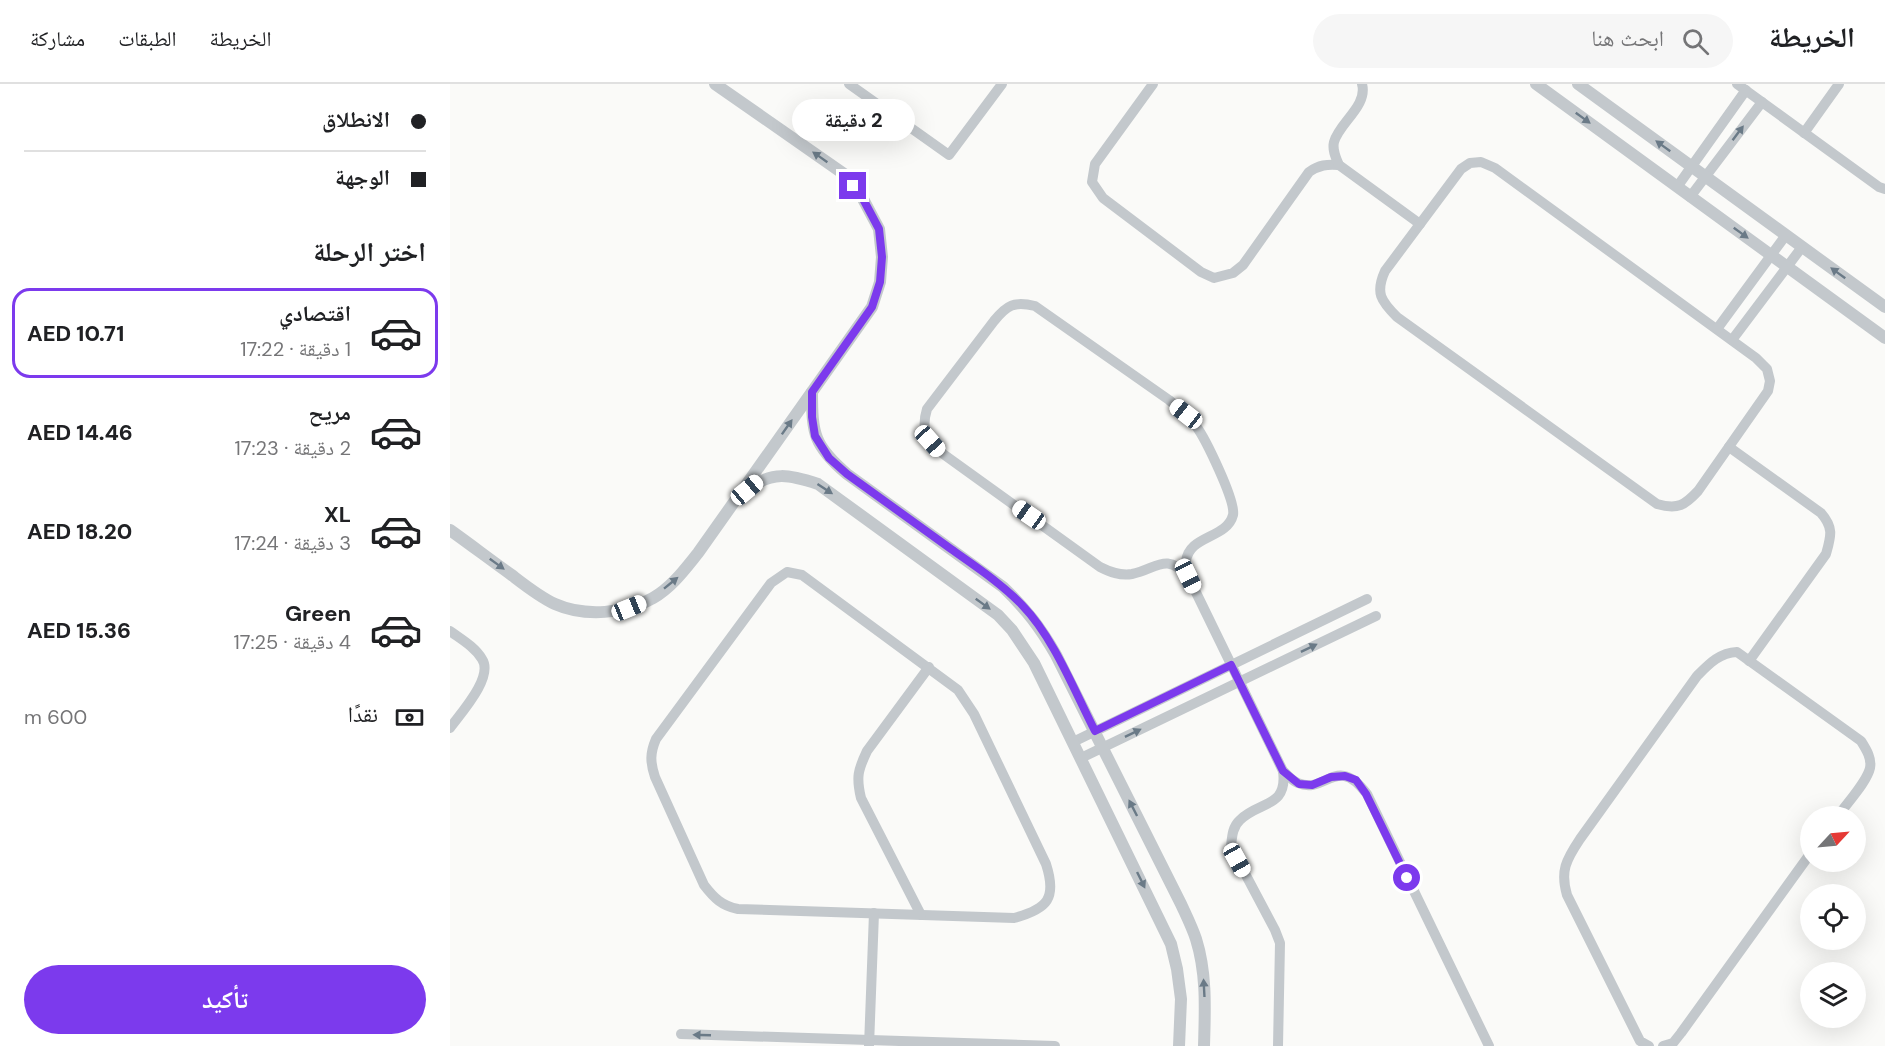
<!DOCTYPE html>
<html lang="ar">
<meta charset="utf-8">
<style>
:root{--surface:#fff;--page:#f6f6f6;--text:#202124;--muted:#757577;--line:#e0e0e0;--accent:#7c3aed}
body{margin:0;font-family:"DM Sans","Noto Naskh Arabic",sans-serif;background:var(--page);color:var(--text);direction:rtl;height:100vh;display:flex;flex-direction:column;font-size:22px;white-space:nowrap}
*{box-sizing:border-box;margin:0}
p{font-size:20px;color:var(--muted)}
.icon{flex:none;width:33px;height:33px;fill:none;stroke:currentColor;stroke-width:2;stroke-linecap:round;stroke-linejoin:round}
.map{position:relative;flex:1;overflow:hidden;direction:ltr}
.panel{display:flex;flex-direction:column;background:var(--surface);width:450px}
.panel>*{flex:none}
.hud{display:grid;align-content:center;height:132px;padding:0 24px;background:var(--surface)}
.needle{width:39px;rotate:64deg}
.fabs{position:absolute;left:1350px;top:722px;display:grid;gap:12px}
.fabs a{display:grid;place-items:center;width:66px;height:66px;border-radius:50%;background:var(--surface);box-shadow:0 6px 24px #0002;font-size:30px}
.end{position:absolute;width:27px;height:27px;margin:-14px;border:8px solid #7c3aed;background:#fff;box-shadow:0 0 0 3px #fff}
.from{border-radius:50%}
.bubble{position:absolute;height:42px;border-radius:21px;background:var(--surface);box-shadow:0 6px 24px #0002;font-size:20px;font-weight:800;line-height:42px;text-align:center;direction:rtl}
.car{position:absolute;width:18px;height:36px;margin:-18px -9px;border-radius:8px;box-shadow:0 0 4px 2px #0007;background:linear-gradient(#fff 24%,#345 0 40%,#fff 0 76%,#345 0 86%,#fff 0)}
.hud b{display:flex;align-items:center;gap:21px;height:57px;font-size:22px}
.hud b+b{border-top:2px solid var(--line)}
.hud i{width:15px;height:15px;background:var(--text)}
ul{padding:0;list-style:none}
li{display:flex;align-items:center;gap:18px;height:90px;margin:0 12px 9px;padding:0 12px;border:3px solid transparent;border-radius:18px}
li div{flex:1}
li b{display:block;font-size:22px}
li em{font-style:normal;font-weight:800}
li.current{border-color:var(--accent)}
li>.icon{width:54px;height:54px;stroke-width:1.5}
h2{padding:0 24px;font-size:27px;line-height:72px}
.pay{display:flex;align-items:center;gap:15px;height:66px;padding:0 24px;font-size:22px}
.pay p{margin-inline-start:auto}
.primary-button{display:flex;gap:12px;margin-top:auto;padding:12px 24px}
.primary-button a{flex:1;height:69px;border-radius:36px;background:var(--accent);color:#fff;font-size:24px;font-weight:800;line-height:69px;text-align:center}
header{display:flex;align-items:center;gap:36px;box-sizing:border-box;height:84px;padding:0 30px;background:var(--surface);border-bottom:2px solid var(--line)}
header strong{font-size:28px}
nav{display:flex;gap:33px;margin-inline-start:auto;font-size:21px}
.search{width:420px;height:54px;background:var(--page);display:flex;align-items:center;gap:15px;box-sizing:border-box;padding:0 21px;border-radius:33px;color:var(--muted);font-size:22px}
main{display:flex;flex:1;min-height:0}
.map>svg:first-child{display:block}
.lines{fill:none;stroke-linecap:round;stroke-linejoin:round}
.minor{stroke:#c3c8cc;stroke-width:10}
.tertiary{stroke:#c3c8cc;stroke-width:12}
.oneway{fill:#6a7a87}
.route{stroke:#7c3aed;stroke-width:8}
</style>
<header>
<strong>الخريطة</strong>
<div class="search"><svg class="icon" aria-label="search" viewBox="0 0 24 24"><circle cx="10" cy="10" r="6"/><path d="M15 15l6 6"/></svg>ابحث هنا</div>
<nav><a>الخريطة</a><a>الطبقات</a><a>مشاركة</a></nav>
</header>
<main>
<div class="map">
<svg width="1435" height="962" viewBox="0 0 1435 962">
<rect width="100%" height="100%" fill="#fafaf8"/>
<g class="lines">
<g class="minor">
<path d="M399 0 499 71 552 0"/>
<path d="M703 0 645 80 642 98 653 114 751 188 764 194 783 189 793 181 859 88C869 81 877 80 889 81"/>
<path d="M912 0C918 22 889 39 884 58 882 66 886 74 889 81L970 140"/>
<path d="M1287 0 1429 103 1435 105"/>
<path d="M1354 49 1389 0"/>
<path d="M1031 78 1045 84 1306 274 1317 285 1320 297 1318 307 1248 407C1235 421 1228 426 1207 420L947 233C931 217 925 209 935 187L1011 85 1020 79Z"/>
<path d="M1227 103 1296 6"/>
<path d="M1240 113 1312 18"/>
<path d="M1267 245 1336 151"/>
<path d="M1282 256 1352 163"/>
<path d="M1279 363 1371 429C1384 444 1381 452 1376 470L1299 577"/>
<path d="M337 488 352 491 508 606 524 630 596 780C607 814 598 825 564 834L288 825C272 822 264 814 254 801L205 693C200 678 200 669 206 655L321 499Z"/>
<path d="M738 492C737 487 736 482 736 478 738 451 777 455 783 431 786 417 755 354 746 342 738 332 729 324 719 316L585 222C564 217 557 221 544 237L477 325C471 345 476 353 489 367L650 483C660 488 670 492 682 490 707 485 715 468 738 492L833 687C838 724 809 717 790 736 782 743 782 754 781 763L825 846 830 859 828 962"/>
<path d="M0 547C11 555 25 563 32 575 44 593 11 629 0 644"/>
<path d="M623 658 917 515"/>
<path d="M631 674 926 532"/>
<path d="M833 687C838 691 842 697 848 699 876 711 886 669 917 710L1039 962"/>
<path d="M471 831 411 714C406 693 408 686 417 667L479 583"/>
<path d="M231 950 605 962"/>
<path d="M419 962 424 829"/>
<path d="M1199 962 1190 957 1117 811C1110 787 1116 776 1130 755L1247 592C1259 580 1269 569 1287 568L1411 657C1416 665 1422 674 1420 684 1417 698 1397 719 1388 732"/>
<path d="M1213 962 1223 959 1231 949 1360 770"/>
</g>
<g class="tertiary">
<path d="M1086 0 1435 254"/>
<path d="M1128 0 1435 223"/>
<path d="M362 308C362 350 364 362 397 390L553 503C576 525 590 543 606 571L731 820C736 831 742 843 746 855 757 890 755 926 754 962"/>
<path d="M298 406C322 386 340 391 368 400L548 531 562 546 584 579 721 860 727 885 731 915 729 962"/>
<path d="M0 446C21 461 42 477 63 492 76 502 90 513 105 520 134 533 176 530 203 514 222 503 235 485 248 469L422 223 430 198 432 173 429 145 412 113 394 90 265 0"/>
</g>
</g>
<defs><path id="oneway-solid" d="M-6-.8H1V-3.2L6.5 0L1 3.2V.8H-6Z" transform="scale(1.5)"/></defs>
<g class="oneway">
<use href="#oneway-solid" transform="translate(1133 34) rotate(36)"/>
<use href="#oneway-solid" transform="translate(1288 49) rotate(-53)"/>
<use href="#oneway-solid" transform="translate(1213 62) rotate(-144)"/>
<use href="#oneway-solid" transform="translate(370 73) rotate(-145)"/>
<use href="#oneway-solid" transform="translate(1291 149) rotate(36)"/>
<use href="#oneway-solid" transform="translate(1388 189) rotate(-144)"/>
<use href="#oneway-solid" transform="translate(337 343) rotate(-55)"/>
<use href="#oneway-solid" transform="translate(375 405) rotate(33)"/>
<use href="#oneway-solid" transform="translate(47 480) rotate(36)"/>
<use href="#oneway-solid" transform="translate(221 499) rotate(-39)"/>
<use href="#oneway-solid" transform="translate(533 520) rotate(36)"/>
<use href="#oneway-solid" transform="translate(859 564) rotate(-26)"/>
<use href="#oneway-solid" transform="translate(683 649) rotate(-26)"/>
<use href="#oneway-solid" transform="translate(683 724) rotate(-117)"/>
<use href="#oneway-solid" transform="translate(691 796) rotate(64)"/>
<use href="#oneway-solid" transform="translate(754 904) rotate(-93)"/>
<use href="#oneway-solid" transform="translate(252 951) rotate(-178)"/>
</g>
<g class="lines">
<path class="route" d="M403 102 412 113 429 145 432 173 430 198 422 223 362 308V333L365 352 379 374 397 390C432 415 466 440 501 465 525 482 551 499 572 521 604 554 624 606 645 647L781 581 833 687 849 700 862 701 881 693 895 692 906 696 916 710 957 794"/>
</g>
</svg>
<div class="fabs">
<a><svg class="needle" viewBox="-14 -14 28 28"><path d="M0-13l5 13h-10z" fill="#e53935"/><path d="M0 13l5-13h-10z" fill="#757577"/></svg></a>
<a><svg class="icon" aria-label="locate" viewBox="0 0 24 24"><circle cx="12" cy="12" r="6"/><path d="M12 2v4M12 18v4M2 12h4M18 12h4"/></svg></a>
<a><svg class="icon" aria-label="layers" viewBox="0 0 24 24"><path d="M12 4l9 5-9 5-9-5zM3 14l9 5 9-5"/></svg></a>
</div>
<i class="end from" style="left:957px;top:794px"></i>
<i class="end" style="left:403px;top:102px"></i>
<div class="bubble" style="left:342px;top:15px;width:123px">2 دقيقة</div>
<i class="car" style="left:736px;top:330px;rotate:308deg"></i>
<i class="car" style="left:480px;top:357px;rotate:138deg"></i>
<i class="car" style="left:297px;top:406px;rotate:50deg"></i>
<i class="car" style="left:579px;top:431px;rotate:305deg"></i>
<i class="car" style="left:738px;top:492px;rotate:154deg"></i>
<i class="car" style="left:179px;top:524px;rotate:68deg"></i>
<i class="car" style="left:787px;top:776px;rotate:151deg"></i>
</div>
<section class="panel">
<div class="hud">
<b><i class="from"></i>الانطلاق</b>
<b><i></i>الوجهة</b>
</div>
<h2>اختر الرحلة</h2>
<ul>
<li class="current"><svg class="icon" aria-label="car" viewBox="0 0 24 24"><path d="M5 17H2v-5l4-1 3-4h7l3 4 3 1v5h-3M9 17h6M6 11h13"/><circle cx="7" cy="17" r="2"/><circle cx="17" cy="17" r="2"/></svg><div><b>اقتصادي</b><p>1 دقيقة · 17:22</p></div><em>AED 10.71</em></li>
<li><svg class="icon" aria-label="car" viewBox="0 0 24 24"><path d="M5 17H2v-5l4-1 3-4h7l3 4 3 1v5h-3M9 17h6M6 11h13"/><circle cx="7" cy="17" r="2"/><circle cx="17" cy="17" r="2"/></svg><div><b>مريح</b><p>2 دقيقة · 17:23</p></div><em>AED 14.46</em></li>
<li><svg class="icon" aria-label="car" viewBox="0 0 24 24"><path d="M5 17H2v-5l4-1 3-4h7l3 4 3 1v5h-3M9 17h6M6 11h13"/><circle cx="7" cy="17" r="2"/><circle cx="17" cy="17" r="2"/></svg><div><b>XL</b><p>3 دقيقة · 17:24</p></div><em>AED 18.20</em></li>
<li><svg class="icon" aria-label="car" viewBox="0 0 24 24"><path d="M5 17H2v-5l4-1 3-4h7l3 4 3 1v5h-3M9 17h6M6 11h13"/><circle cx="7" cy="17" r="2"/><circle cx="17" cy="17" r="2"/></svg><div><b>Green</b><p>4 دقيقة · 17:25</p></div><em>AED 15.36</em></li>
</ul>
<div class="pay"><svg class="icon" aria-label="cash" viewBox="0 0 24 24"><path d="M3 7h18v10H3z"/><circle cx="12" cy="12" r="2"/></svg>نقدًا<p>600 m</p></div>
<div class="primary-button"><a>تأكيد</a></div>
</section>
</main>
